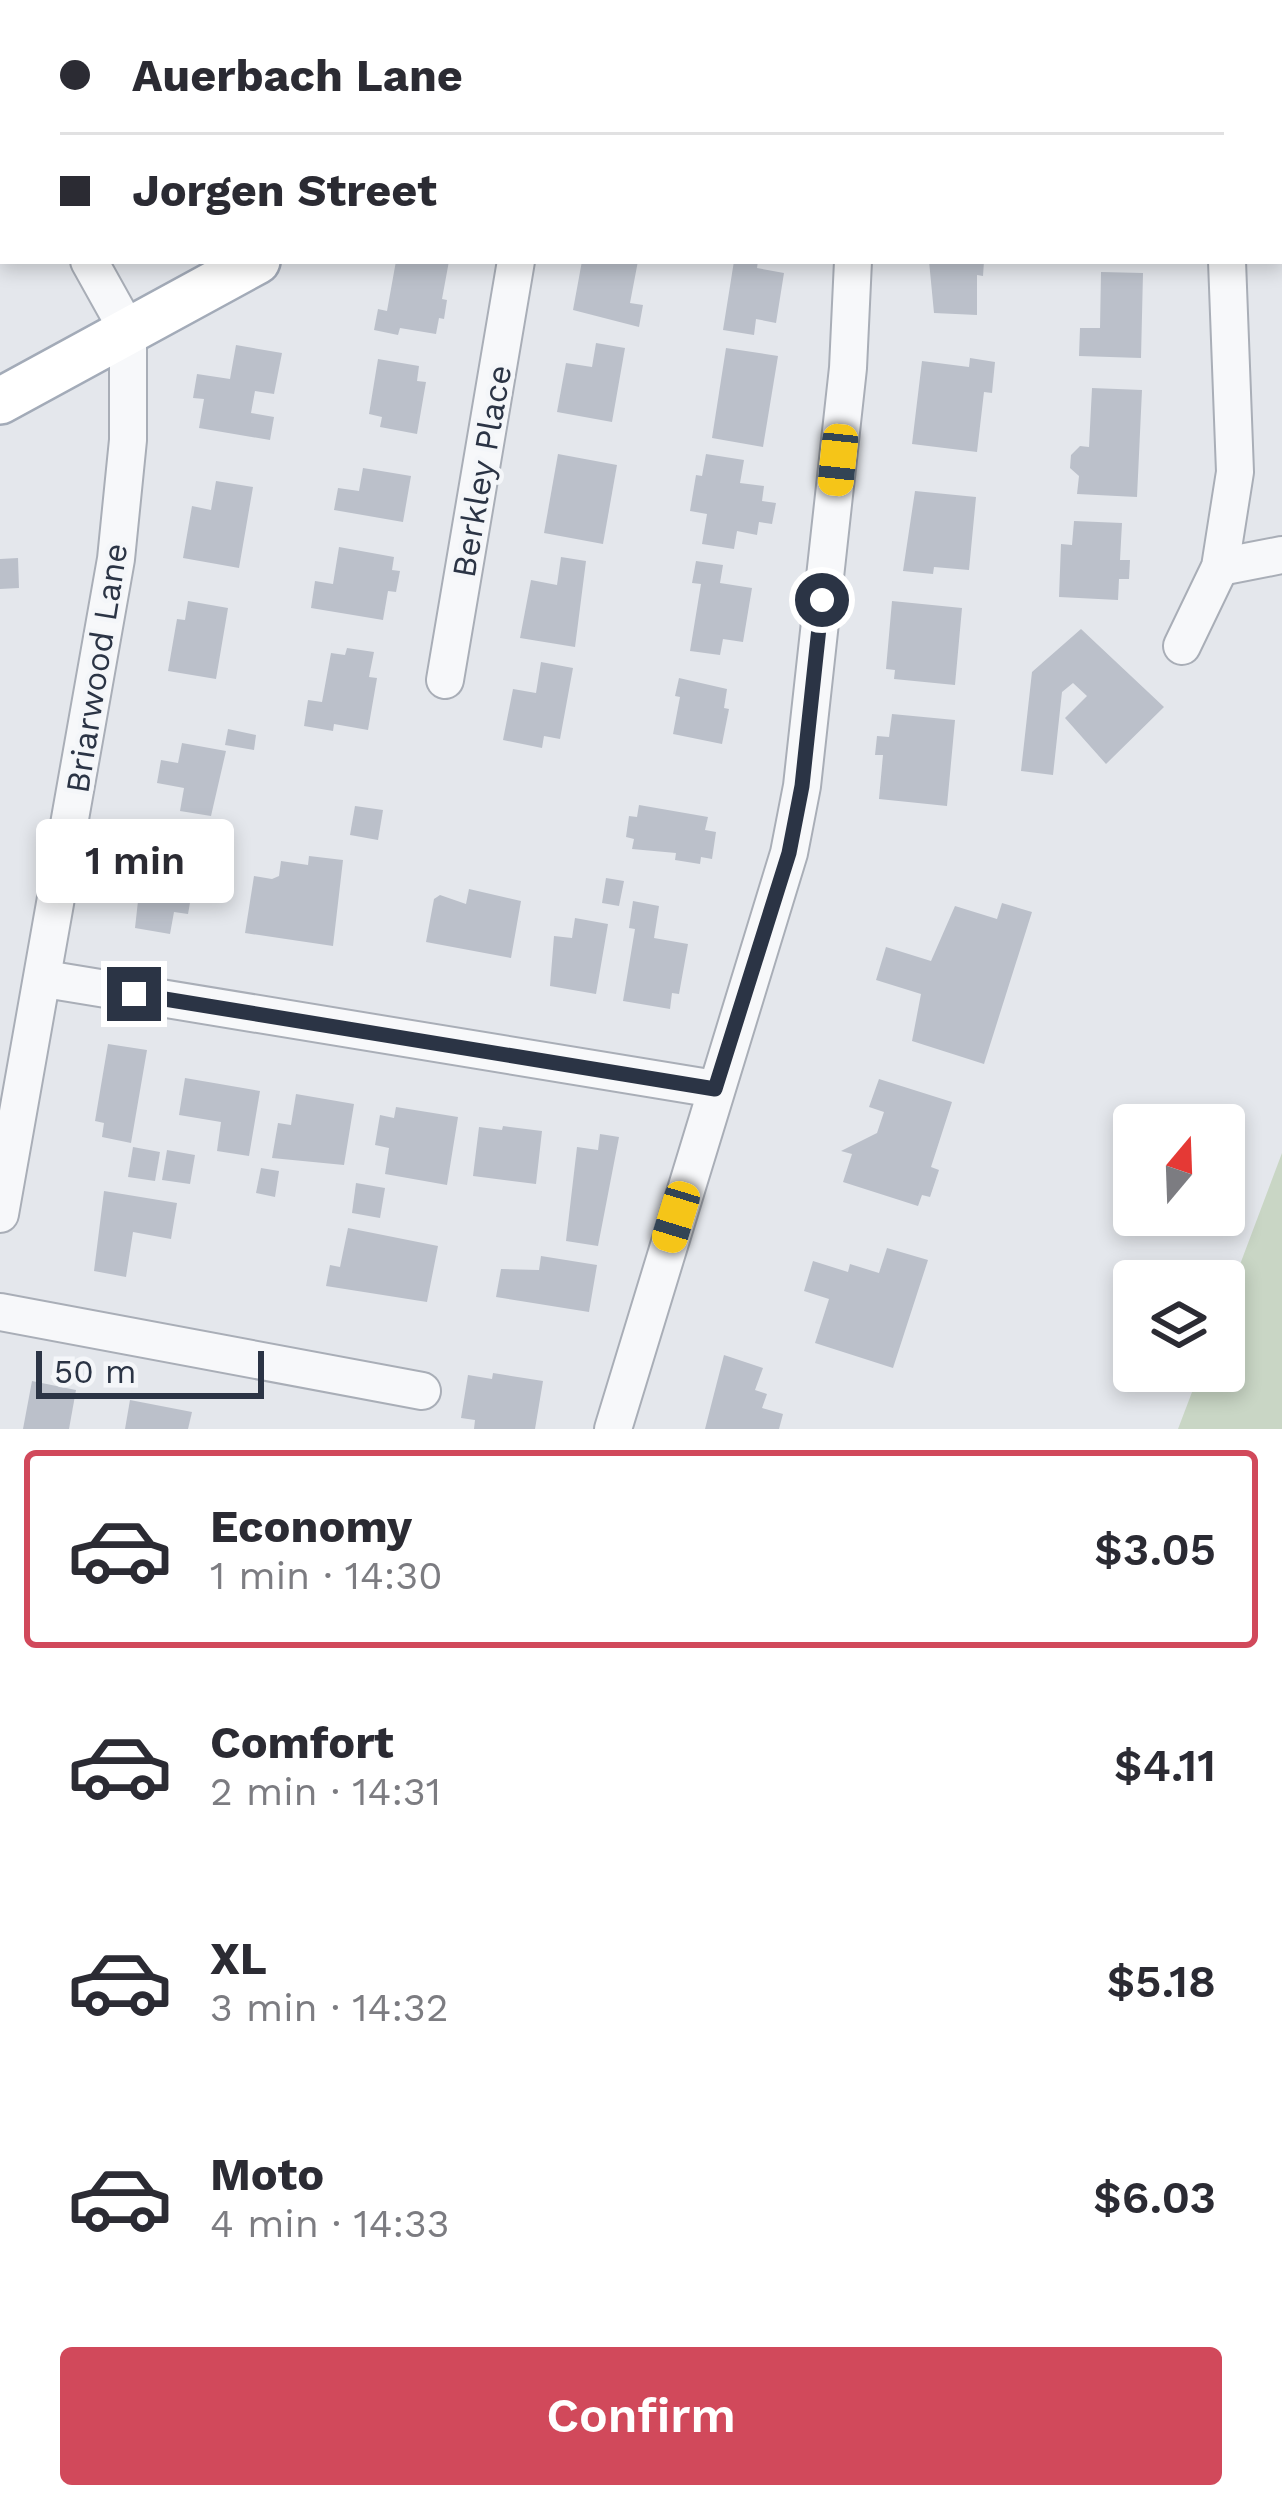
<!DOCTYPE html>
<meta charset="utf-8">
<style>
:root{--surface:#fff;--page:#f7f7f7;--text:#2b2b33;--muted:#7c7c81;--line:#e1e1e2;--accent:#d1495b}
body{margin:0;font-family:"Work Sans",sans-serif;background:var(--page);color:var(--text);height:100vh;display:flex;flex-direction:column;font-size:45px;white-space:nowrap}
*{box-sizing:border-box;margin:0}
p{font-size:39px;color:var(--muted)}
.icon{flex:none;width:66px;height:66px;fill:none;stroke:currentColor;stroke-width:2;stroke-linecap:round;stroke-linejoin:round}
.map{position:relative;height:1429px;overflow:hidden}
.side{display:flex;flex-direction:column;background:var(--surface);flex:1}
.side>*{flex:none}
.top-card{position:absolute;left:0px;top:0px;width:1284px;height:264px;box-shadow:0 6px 18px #0003;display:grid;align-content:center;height:264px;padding:0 60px;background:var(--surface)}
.needle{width:78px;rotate:19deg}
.fabs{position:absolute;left:1113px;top:1104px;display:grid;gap:24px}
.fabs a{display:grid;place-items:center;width:132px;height:132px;border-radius:12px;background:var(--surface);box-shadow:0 6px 18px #0003;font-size:60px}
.scale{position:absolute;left:36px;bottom:30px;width:228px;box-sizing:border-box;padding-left:12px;border:6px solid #2b3445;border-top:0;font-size:33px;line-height:42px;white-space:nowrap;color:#2b3445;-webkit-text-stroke:9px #f4f6f9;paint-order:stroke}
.end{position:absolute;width:54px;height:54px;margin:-27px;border:15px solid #2b3445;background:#fff;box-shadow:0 0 0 6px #fff}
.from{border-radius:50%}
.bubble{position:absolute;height:84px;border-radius:12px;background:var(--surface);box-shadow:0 6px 18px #0003;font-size:39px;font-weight:600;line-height:84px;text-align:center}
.car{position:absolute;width:36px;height:72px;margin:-36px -18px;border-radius:15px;box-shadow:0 0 9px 3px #0007;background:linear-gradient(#f5c518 24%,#345 0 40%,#f5c518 0 76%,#345 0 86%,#f5c518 0)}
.top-card b{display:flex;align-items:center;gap:42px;height:114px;font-size:45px}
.top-card b+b{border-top:3px solid var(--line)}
.top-card i{width:30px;height:30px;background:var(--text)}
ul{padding:21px 0 0;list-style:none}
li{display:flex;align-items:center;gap:36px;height:198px;margin:0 24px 18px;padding:0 36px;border:6px solid transparent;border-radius:12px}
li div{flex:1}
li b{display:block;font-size:45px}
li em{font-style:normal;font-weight:600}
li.on{border-color:var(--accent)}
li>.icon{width:108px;height:108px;stroke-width:1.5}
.button{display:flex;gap:24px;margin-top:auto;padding:24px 60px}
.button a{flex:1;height:138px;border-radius:12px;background:var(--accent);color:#fff;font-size:48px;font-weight:600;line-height:138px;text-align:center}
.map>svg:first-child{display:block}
.green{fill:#c9d6c5}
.building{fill:#bbc0ca}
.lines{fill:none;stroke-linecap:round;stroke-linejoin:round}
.minor-casing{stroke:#a9aeb7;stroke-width:40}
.major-casing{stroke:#a3abb8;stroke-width:50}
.minor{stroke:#f7f8fa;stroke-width:36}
.major{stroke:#fff;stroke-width:45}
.route{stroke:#2b3445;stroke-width:15}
.labels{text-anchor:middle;stroke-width:9;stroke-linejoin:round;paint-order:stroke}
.street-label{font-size:33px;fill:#2b3445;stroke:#f4f6f9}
</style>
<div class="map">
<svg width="1282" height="1429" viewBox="0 0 1282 1429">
<rect width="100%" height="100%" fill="#e4e7ec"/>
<path class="green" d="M1282 1153V1429H1178L1200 1371H1224V1307Z"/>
<g class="building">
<path d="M396 261H449L442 299 447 300 444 319 439 318 436 334 400 328 398 335 374 330 378 309 387 311Z"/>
<path d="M582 261H638L630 303 643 305 639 327 573 310Z"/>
<path d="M734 261H758L757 268 784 273 776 323 756 319 754 335 723 330Z"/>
<path d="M929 261H984L983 276 977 275V315L934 313Z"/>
<path d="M1101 272 1143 273 1141 358 1079 356 1080 328H1100Z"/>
<path d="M596 343 625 348 612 422 557 412 566 363 592 367Z"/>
<path d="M236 345 282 353 274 394 255 391 251 413 274 417 270 440 199 428 204 399 193 398 197 374 230 379Z"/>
<path d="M726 348 778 356 763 447 712 438Z"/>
<path d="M970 358 995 362 992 393 984 392 977 452 912 444 922 361 969 367Z"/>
<path d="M378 359 419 366 417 381 426 382 417 434 380 427 382 417 369 414Z"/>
<path d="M1092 388 1142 390 1137 497 1077 494 1079 476 1070 468 1071 455 1080 446 1089 447Z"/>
<path d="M558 454 617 465 603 544 544 533Z"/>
<path d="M706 454 744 460 740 483 764 486 762 501 776 503 772 524 759 522 757 535 737 531 734 549 702 544 707 514 690 511 696 475 702 476Z"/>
<path d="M363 468 411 476 403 522 334 510 338 488 359 491Z"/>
<path d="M216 481 253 487 239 568 183 558 192 506 211 510Z"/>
<path d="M915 491 976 497 969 570 934 567 933 574 903 571Z"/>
<path d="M1074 521 1122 523 1120 560H1130L1129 579H1119L1118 600 1059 597 1061 544 1072 545Z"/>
<path d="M339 547 394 557 392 570 400 571 396 592 388 591 383 620 311 608 315 581 333 584Z"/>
<path d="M561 557 586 561 575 647 520 638 531 580 557 585Z"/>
<path d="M18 558 19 588 0 589V559Z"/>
<path d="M696 561 723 565 720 583 752 588 743 642 723 639 720 655 690 651 701 584 692 583Z"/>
<path d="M188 601 228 608 216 679 168 671 177 619 185 620Z"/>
<path d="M892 601 962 608 955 685 894 679 895 670 886 669Z"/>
<path d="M1081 629 1164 707 1106 764 1065 718 1087 696 1073 683 1062 692 1053 775 1021 771 1032 672Z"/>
<path d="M347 648 374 652 369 677 377 678 368 730 334 724 333 731 304 726 308 700 322 702 331 653 345 655Z"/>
<path d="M541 662 573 668 560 739 544 736 542 748 503 740 513 689 536 693Z"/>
<path d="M679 678 727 689 724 708 729 709 722 744 673 734 680 697 675 696Z"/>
<path d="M892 714 955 720 947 806 879 799 883 755H875L877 736 889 737Z"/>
<path d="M228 729 256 735 254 750 225 745Z"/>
<path d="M182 743 226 751 211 816 180 811 184 788 157 783 161 760 178 763Z"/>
<path d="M639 805 708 817 705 830 716 832 712 859 701 857 700 864 675 860 676 853 632 849 634 839 626 837 629 816 637 817Z"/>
<path d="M355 806 383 810 378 840 350 835Z"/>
<path d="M153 826 202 835 188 914 174 912 170 934 135 928 144 847 149 848Z"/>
<path d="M309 856 343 860 333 946 245 933 254 876 272 879 279 876 281 861 308 865Z"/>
<path d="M606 878 624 881 619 906 602 903Z"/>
<path d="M469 889 521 901 511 958 426 942 434 899 440 895 466 904Z"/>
<path d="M633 901 659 906 654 938 688 944 679 994 672 993 670 1009 623 1001 635 929 629 928Z"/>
<path d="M1002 903 1032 912 984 1064 912 1041 921 994 876 980 886 947 931 961 955 906 997 919Z"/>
<path d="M575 918 608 924 596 994 550 986 554 936 572 938Z"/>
<path d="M108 1044 147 1050 131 1143 102 1137 104 1123 95 1121Z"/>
<path d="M185 1078 260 1091 249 1156 217 1151 221 1122 179 1115Z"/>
<path d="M879 1079 952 1102 931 1167 939 1170 930 1197 922 1195 918 1206 843 1182 852 1154 841 1151 877 1133 884 1112 869 1107Z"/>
<path d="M296 1094 354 1104 344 1165 272 1158 278 1123 291 1125Z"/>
<path d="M396 1107 458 1117 447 1185 385 1174 389 1148 375 1145 380 1115 394 1118Z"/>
<path d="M503 1126 542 1131 536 1184 473 1176 479 1127 502 1130Z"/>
<path d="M600 1134 619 1137 598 1246 566 1241 577 1147 598 1150Z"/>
<path d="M133 1147 160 1152 155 1181 128 1177Z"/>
<path d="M167 1150 195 1155 190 1184 162 1180Z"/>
<path d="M261 1168 279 1171 275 1197 256 1193Z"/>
<path d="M356 1183 385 1188 380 1218 352 1213Z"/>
<path d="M104 1191 177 1203 171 1239 133 1232 126 1277 94 1271Z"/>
<path d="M348 1228 438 1246 427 1302 326 1286 330 1265 340 1267Z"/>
<path d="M887 1248 928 1260 893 1368 815 1343 829 1299 804 1291 813 1261 848 1272 850 1264 879 1273Z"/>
<path d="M541 1256 597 1265 589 1312 496 1297 501 1269 539 1270Z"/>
<path d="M724 1355 763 1368 755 1390 767 1394 762 1408 783 1414 779 1429H705Z"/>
<path d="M493 1373 543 1381 535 1429H474L475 1420 461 1418 468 1375 492 1379Z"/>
<path d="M32 1381 76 1390 69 1429H23Z"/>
<path d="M130 1400 192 1412 188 1429H125Z"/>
</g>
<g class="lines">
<defs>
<g id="minor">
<path d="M466 0 468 3"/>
<path d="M936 0 939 3"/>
<path d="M862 3V0"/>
<path d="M1281 23 1282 21"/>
<path d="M1281 76H1282"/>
<path d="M0 100 3 105"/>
<path d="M1220 567 1282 555"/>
<path d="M1182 646 1220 567 1235 472 1227 261"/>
<path d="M445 680 516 261"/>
<path d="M45 979 715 1089"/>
<path d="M0 1214 116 559 128 440V331L89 261"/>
<path d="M0 1312 422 1391"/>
<path d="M613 1429 789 853 802 786 848 368 853 261"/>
</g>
<g id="major">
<path d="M737 3 742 0"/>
<path d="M0 401 257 261"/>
</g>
</defs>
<use href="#minor" class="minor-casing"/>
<use href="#major" class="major-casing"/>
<use href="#minor" class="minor"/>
<use href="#major" class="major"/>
</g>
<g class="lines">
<path class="route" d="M134 994 715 1089 789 853 802 786 822 600"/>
</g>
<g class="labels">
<g class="street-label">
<text transform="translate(481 471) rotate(-80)" y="12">Berkley Place</text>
<text transform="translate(96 668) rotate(-81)" y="12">Briarwood Lane</text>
</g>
</g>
</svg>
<div class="fabs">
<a><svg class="needle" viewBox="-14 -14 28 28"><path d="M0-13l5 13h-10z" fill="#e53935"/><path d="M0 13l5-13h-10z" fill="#7c7c81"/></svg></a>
<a><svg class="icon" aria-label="layers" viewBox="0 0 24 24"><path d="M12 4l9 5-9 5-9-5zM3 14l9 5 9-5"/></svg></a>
</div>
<div class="scale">50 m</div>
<i class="end from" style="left:822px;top:600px"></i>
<i class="end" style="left:134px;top:994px"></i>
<div class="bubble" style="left:36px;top:819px;width:198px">1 min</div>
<i class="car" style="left:838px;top:460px;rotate:186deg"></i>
<i class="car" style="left:676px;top:1217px;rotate:197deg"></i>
<div class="top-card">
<b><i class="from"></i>Auerbach Lane</b>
<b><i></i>Jorgen Street</b>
</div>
</div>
<section class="side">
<ul>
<li class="on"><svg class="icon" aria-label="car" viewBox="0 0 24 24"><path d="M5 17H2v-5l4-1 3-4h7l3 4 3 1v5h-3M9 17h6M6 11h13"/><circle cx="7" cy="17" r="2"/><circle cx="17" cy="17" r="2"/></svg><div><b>Economy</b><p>1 min · 14:30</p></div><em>$3.05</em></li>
<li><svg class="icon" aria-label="car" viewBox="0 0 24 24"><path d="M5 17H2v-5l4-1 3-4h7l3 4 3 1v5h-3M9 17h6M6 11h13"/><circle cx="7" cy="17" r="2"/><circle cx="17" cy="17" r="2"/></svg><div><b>Comfort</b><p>2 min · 14:31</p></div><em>$4.11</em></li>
<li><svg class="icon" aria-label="car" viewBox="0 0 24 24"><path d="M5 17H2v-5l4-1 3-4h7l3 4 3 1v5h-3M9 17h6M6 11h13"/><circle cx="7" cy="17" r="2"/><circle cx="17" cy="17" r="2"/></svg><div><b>XL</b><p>3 min · 14:32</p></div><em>$5.18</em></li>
<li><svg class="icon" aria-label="car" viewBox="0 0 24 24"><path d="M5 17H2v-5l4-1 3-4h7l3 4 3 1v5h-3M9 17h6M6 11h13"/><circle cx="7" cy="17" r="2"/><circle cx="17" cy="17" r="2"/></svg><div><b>Moto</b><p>4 min · 14:33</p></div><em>$6.03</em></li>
</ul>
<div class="button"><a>Confirm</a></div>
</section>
